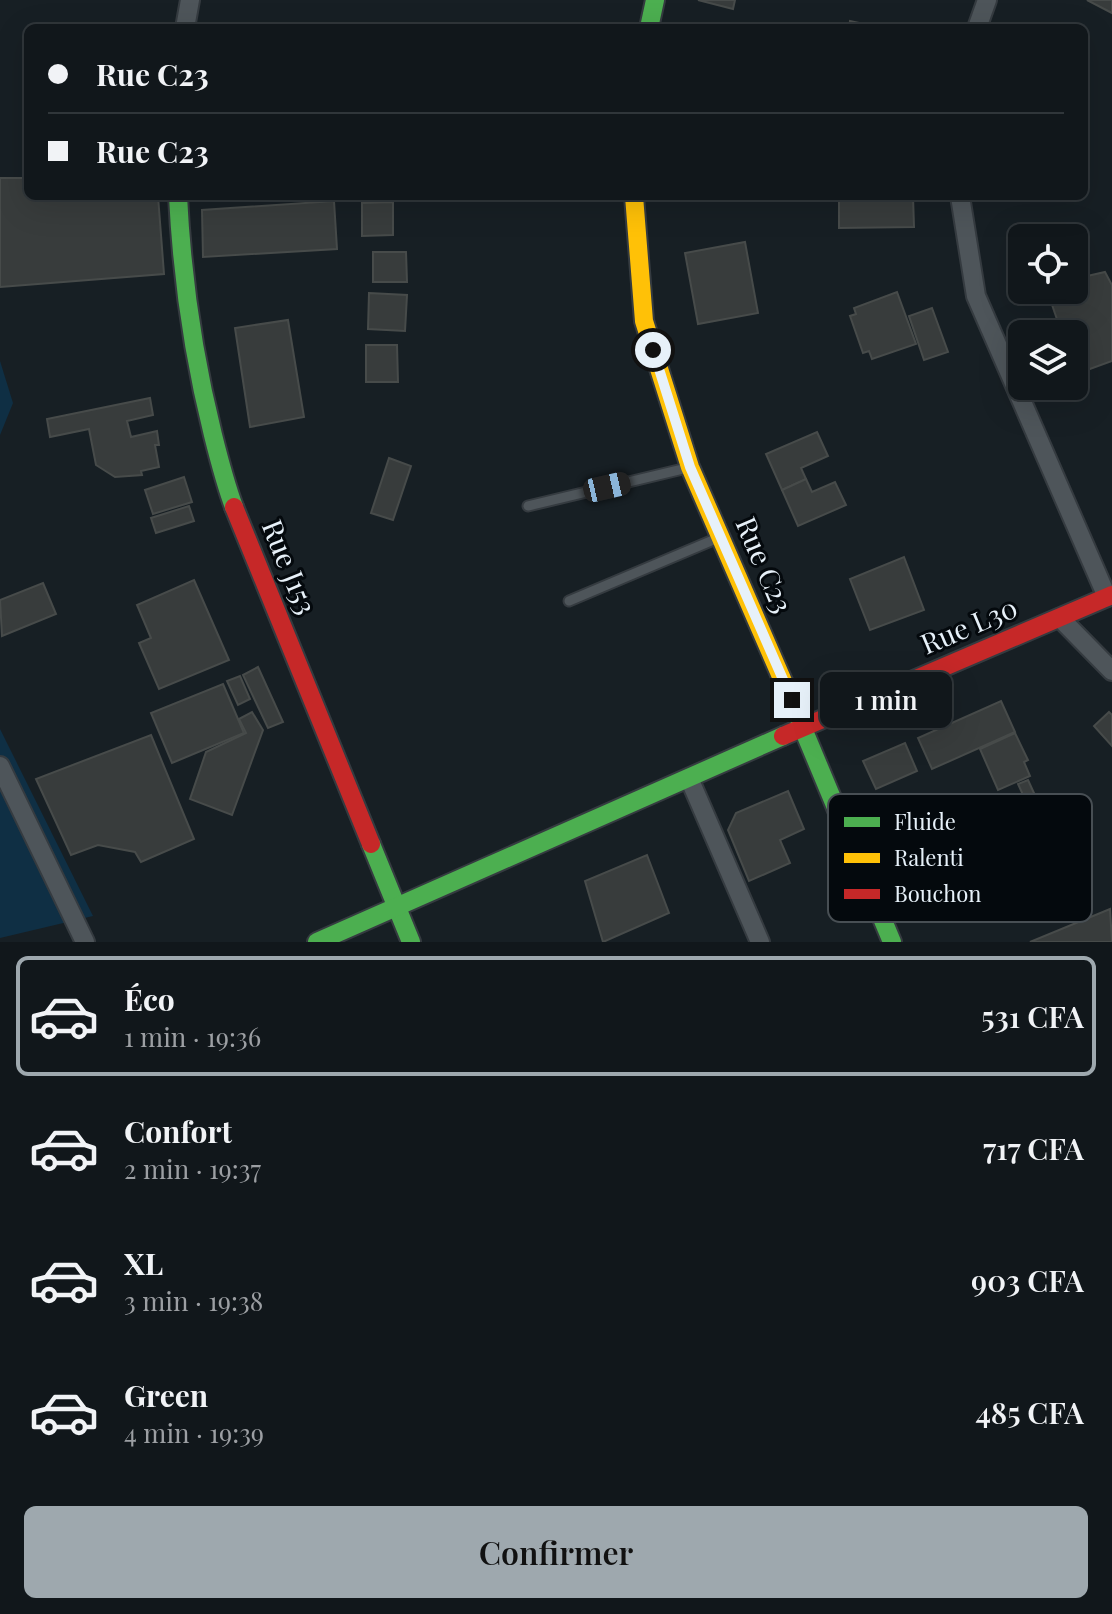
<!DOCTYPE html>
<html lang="fr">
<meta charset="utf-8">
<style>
:root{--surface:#11171b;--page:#1e2428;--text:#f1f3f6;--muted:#9c9fa3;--line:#30363a;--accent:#9ea8ae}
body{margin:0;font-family:"Playfair Display",serif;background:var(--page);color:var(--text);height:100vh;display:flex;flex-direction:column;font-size:30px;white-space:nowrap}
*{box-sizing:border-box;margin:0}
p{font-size:26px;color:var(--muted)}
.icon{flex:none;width:44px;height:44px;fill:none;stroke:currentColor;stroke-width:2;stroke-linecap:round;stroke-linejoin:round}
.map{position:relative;height:942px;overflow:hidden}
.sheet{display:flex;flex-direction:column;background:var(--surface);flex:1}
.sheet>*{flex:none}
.guide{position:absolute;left:24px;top:24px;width:1064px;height:176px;border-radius:12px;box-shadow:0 8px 32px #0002,0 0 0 2px var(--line);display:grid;align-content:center;height:176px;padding:0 24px;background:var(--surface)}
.buttons{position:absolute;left:1008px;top:224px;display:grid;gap:16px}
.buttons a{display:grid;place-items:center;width:80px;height:80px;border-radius:12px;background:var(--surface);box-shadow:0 8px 32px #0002,0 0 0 2px var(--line);font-size:40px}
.end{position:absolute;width:36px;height:36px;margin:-18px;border:10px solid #e7f1f9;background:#111;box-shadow:0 0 0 4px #111}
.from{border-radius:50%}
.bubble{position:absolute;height:56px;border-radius:12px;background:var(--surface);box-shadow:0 8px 32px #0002,0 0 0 2px var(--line);font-size:26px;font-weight:600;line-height:56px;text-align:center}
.car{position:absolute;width:24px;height:48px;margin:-24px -12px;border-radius:10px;box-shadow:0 0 6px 2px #0007;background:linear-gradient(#222 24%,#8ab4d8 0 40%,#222 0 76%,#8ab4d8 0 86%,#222 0)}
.guide b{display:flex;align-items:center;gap:28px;height:76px;font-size:30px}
.guide b+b{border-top:2px solid var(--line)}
.guide i{width:20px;height:20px;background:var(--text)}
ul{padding:14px 0 0;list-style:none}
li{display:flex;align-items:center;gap:24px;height:120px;margin:0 16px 12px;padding:0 8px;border:4px solid transparent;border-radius:12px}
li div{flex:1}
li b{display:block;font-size:30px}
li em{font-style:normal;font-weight:600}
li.current{border-color:var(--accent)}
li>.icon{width:72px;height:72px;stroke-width:1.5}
.button{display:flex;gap:16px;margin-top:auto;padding:16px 24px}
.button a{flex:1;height:92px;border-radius:12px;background:var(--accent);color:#111;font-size:32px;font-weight:600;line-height:92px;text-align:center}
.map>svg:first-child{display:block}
.green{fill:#0f2f44}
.building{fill:#383c3c;stroke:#474b4a;stroke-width:2}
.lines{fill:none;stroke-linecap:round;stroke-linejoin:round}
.lane-casing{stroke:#353b40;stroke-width:13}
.street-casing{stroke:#353b40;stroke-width:22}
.fast-casing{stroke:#353b40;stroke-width:22}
.slow-casing{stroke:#353b40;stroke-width:22}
.jam-casing{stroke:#353b40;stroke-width:22}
.lane{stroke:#4e555a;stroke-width:9}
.street{stroke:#4e555a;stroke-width:18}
.fast{stroke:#4caf50;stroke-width:18}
.slow{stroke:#ffc107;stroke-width:18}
.jam{stroke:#c62828;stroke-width:18}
.route{stroke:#e7f1f9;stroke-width:10}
.labels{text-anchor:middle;stroke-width:6;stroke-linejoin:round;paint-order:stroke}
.street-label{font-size:28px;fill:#e7f1f9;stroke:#04090d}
.key{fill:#04090d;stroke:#484f54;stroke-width:2}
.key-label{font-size:22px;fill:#e7f1f9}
</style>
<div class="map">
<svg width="1112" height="942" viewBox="0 0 1112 942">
<rect width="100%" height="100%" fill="#171f24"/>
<g class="green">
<path d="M0 361 13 403 0 435Z"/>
<path d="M0 729 93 916 0 938Z"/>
</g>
<g class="building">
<path d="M698 0H735L733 9Z"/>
<path d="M1087 0H1112V13Z"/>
<path d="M850 21 882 28H849Z"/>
<path d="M0 178H28V196H158L164 274 0 287Z"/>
<path d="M839 196H913L914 227 839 228Z"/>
<path d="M334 201 337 249 203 257 202 210Z"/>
<path d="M393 202V235L362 236V203Z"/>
<path d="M1046 225 1051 238H1022V256L1015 236Z"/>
<path d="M745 242 758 313 698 324 685 253Z"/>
<path d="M373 252H406L407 282H373Z"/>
<path d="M1105 272 1112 285V361L1076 374 1074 334H1062L1047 290H1074V279Z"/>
<path d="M897 292 916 344 872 359 869 351 863 353 850 316 856 314 854 308Z"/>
<path d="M369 293 407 295 405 331 368 329Z"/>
<path d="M932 308 948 352 924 360 909 316Z"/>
<path d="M288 320 304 417 250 427 235 328Z"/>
<path d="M366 345H397L398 382H366Z"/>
<path d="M150 398 153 415 127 421 131 437 157 431 159 445H155L159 467 141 471 142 475 115 477 96 465 89 429 50 437 47 419Z"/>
<path d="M817 432 828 456 801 468 806 479 782 490 766 454Z"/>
<path d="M389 458 411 466 393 520 371 513Z"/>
<path d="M184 477 192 502 153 514 145 490Z"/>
<path d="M806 479 812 492 835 482 846 505 798 526 782 490Z"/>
<path d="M189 506 194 521 156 533 151 518Z"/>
<path d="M904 557 924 610 870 630 850 579Z"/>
<path d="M194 580 229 660 159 689 139 643 151 638 137 605Z"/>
<path d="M43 583 56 614 2 636 0 600Z"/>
<path d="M258 667 283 722 268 728 243 675Z"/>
<path d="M240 676 250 699 238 705 227 681Z"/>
<path d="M223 684 244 733 172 763 151 713Z"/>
<path d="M1001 701 1015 732 932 769 918 738Z"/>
<path d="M252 712 263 730 232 815 190 799 206 752 246 733 239 719Z"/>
<path d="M1109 712 1112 715V746L1094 726Z"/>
<path d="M1015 733 1028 760 1024 762 1030 776 998 790 980 749Z"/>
<path d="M151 735 194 839 141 862 135 852 98 845 71 855 36 779Z"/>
<path d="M905 743 917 771 876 789 863 761Z"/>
<path d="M1028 780 1044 815 1034 819 1018 784Z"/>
<path d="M788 791 804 829 780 840 790 863 749 881 728 830 736 813Z"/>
<path d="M647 855 669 913 603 942 585 881Z"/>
<path d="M1110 909 1112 942H1030Z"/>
</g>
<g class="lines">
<defs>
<g id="lane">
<path d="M528 506 687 468"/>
<path d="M569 601 718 538"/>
</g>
<g id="street">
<path d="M185 28 190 0"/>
<path d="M977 28 987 0"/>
<path d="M960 196 976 296 1107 597"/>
<path d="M1060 618 1112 671"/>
<path d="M0 766 85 942"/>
<path d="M689 778 760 942"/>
</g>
<g id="fast">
<path d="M649 28 655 0"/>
<path d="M178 196C182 278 193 355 213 435 219 459 225 483 234 507"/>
<path d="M789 695 892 942"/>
<path d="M371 844 411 942"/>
<path d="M317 942 783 736"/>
</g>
<path id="slow" d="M634 196 644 321 690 467 789 695"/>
<g id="jam">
<path d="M234 507 371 844"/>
<path d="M783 736 1112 595"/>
</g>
</defs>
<use href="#lane" class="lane-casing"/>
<use href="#street" class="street-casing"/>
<use href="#fast" class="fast-casing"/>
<use href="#slow" class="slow-casing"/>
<use href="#jam" class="jam-casing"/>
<use href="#lane" class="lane"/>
<use href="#street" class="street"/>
<use href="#fast" class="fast"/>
<use href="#slow" class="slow"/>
<use href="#jam" class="jam"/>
</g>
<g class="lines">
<path class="route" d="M653 350 690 467 792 700"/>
</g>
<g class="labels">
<g class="street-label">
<text transform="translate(764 565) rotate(67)" y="10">Rue C23</text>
<text transform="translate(289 567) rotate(68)" y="10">Rue J153</text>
<text transform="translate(969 626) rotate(-23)" y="10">Rue L30</text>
</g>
</g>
<rect x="828" y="794" width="264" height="128" rx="12" class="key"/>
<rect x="844" y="817" width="36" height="10" fill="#4caf50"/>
<rect x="844" y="853" width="36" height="10" fill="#ffc107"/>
<rect x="844" y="889" width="36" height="10" fill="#c62828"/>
<g class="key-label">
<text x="894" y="830">Fluide</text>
<text x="894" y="866">Ralenti</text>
<text x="894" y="902">Bouchon</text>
</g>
</svg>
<div class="buttons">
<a><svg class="icon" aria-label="locate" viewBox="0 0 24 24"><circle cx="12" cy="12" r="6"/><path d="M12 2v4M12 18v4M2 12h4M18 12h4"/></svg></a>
<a><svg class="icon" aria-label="layers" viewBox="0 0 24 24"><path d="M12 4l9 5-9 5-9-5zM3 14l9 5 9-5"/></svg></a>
</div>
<i class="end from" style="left:653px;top:350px"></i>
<i class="end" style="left:792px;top:700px"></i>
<div class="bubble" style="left:820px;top:672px;width:132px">1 min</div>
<i class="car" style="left:607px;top:487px;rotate:77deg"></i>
<div class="guide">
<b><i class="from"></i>Rue C23</b>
<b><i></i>Rue C23</b>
</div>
</div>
<section class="sheet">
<ul>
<li class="current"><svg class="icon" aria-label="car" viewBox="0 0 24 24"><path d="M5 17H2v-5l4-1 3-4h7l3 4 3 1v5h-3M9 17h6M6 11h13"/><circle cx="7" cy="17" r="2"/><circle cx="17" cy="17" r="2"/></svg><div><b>Éco</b><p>1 min · 19:36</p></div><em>531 CFA</em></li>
<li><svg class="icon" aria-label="car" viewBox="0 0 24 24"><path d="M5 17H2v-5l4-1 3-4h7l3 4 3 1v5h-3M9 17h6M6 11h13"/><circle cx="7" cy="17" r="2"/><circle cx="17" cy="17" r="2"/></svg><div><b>Confort</b><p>2 min · 19:37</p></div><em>717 CFA</em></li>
<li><svg class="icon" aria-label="car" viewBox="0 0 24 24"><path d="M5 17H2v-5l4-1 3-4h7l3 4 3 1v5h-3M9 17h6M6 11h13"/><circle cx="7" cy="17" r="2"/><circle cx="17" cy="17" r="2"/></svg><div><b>XL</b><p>3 min · 19:38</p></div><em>903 CFA</em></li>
<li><svg class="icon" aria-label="car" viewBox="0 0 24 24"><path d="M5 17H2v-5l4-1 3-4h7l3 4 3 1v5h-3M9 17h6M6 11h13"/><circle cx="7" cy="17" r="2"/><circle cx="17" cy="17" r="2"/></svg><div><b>Green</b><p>4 min · 19:39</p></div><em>485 CFA</em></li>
</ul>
<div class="button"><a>Confirmer</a></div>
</section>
